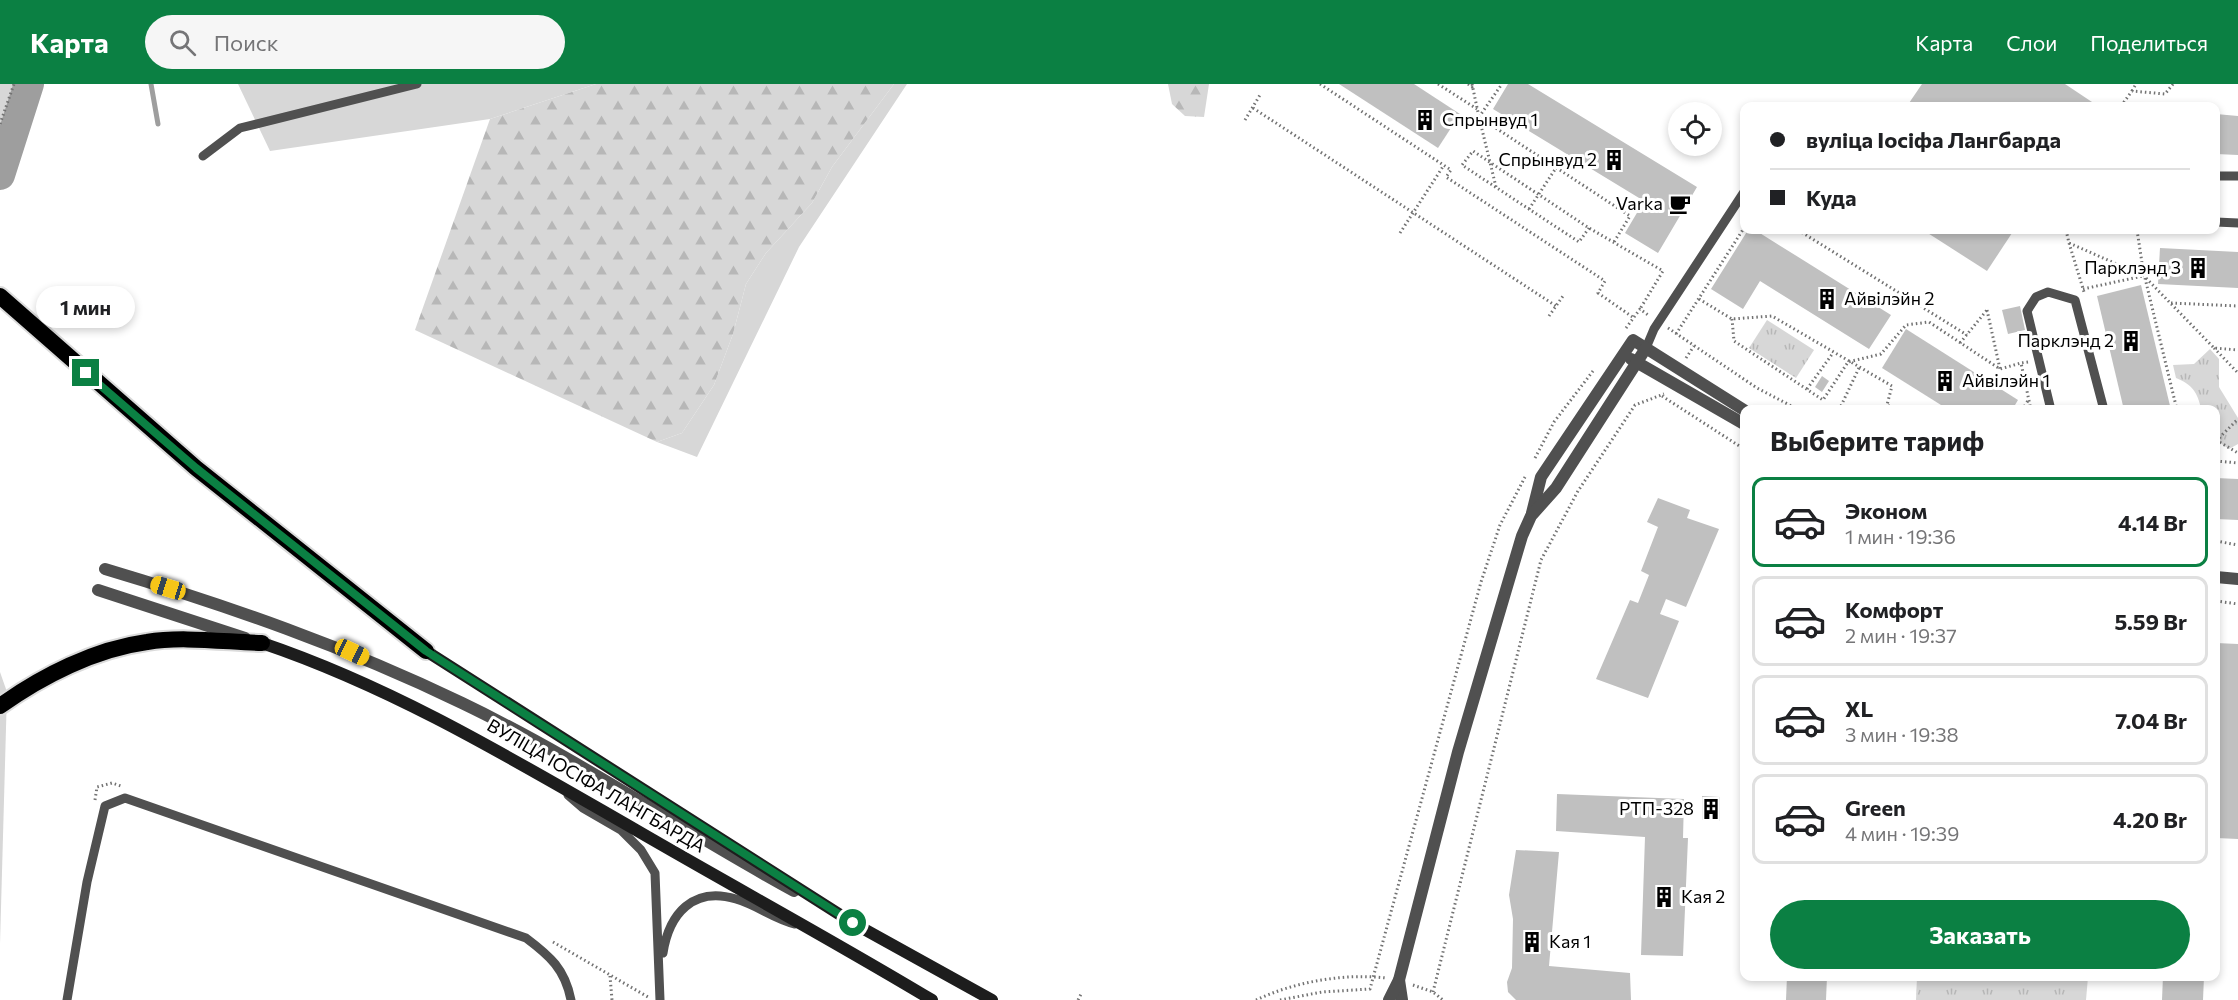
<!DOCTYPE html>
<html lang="ru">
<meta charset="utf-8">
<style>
:root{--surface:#fff;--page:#f6f6f6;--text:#202124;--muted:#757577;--line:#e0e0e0;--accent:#0b8043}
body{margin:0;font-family:Commissioner,sans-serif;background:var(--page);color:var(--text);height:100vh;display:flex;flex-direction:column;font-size:22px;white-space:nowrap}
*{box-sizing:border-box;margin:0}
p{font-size:20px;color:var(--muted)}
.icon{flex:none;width:33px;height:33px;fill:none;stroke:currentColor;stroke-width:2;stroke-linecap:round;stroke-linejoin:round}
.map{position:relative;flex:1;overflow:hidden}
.side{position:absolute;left:1740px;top:321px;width:480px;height:576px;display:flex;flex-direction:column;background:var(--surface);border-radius:12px;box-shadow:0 3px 9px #0003}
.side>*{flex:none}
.hud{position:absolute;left:1740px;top:18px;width:480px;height:132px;border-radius:12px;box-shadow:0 3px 9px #0003;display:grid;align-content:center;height:132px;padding:0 30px;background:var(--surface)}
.controls{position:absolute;left:1668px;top:18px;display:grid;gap:12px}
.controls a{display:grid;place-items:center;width:54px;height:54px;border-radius:50%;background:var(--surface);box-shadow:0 3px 9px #0003;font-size:30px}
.end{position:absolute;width:27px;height:27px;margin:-14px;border:8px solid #0b8043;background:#fff;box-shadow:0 0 0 3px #fff}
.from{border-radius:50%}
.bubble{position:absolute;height:42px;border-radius:21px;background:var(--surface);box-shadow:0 3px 9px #0003;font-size:20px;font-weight:700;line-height:42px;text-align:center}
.car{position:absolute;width:18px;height:36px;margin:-18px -9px;border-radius:8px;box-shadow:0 0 4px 2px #0007;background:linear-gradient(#f5c518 24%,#345 0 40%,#f5c518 0 76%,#345 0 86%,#f5c518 0)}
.hud b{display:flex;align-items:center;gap:21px;height:57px;font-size:22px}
.hud b+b{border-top:2px solid var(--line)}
.hud i{width:15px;height:15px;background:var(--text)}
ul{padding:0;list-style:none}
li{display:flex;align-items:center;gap:18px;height:90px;margin:0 12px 9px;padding:0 18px;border:3px solid var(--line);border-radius:12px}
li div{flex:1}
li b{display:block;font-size:22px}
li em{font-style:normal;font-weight:700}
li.on{border-color:var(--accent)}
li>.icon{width:54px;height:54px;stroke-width:1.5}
h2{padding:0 30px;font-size:27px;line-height:72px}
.button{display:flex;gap:12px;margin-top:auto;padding:12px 30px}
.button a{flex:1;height:69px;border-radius:36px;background:var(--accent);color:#fff;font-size:24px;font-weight:700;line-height:69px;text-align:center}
header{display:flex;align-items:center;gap:36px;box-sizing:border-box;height:84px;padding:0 30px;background:var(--accent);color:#fff}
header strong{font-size:28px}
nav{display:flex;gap:33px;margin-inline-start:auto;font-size:21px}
.search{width:420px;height:54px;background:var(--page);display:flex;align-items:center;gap:15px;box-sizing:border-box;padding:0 21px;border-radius:33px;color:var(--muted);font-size:22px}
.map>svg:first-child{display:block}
.grass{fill:#d7d7d7}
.forest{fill:url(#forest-firs)}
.park{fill:url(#park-tufts)}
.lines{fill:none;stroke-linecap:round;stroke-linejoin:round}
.stream{stroke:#9e9e9e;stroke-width:5}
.river{stroke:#9e9e9e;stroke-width:30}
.building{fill:#c0c0c0}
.trunk-casing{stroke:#dbdbdb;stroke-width:20}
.path{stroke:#727272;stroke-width:3;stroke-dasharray:1.5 3;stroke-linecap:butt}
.service{stroke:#505050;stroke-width:9}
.minor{stroke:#505050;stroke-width:12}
.secondary{stroke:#1d1d1d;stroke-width:12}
.trunk{stroke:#000;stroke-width:16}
.route{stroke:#0b8043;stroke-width:8}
.labels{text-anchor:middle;stroke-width:6;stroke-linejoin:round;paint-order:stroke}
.poi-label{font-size:18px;fill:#000;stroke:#fff;text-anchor:start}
.street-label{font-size:18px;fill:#000;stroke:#fff}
</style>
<header>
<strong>Карта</strong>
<div class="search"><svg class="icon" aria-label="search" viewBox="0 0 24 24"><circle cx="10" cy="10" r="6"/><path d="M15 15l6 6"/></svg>Поиск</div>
<nav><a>Карта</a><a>Слои</a><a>Поделиться</a></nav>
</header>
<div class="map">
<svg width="2238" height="916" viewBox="0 0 2238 916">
<defs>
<pattern id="forest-firs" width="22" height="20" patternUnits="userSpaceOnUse" patternTransform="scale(1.5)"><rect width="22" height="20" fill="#d7d7d7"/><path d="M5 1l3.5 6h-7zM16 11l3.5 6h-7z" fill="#b7b7b7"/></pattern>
<pattern id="park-tufts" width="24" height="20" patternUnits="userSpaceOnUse" patternTransform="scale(1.5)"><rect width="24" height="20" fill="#d7d7d7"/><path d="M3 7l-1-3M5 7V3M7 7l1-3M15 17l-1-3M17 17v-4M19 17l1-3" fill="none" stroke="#b7b7b7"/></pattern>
</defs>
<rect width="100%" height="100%" fill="#fff"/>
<g class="grass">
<path d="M0 0H29L0 91Z"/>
<path d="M238 0H596L490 35 270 67Z"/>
<path d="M894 0H907L799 163 697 373 657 358 682 349 714 301 733 250 746 200 766 169 812 119 832 83Z"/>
<path d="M0 588 7 608 0 860Z"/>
</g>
<g class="forest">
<path d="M596 0H894L832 83 812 119 766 169 746 200 733 250 714 301 682 349 657 358 415 246 490 35Z"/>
<path d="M1168 0H1209L1204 33 1185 32 1172 20Z"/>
</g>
<g class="park">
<path d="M1767 236 1814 266 1796 294 1749 264Z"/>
<path d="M2210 265 2219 275V303L2238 334V360L2229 365 2216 356V326L2201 325C2198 309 2192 300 2176 294L2173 281 2194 280Z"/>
<path d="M1917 893H2088L2086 916H1916Z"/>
</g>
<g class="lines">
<path class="stream" d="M151 0 158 40"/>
<path class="river" d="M0 91 29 0"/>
</g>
<g class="building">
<path d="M1339 0H1414L1460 30 1438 64Z"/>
<path d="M1508 0H1528L1697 103 1658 169 1625 149 1644 117 1493 25Z"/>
<path d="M1922 0H2065L2095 20 2093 22H1907Z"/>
<path d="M2216 30 2238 32V71L2216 70Z"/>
<path d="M1748 146H1755L1891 231 1869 265 1760 197 1743 225 1711 205Z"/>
<path d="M1923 146H2014L1987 187Z"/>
<path d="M2160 164 2238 168V204L2158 200Z"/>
<path d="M2141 201 2171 326H2124L2097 212Z"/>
<path d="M2020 222 2025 246 2008 250 2002 226Z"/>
<path d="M1906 245 2018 316 2012 326H1949L1882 284Z"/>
<path d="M1822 292 1829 297 1822 308 1815 303Z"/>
<path d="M2216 394 2238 395V436L2216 435Z"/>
<path d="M1658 414 1690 426 1687 434 1719 445 1686 523 1666 515 1660 530 1679 537 1648 614 1596 595 1630 516 1638 519 1649 491 1641 487 1658 443 1647 438Z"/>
<path d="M2216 559 2238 560V755L2216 754Z"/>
<path d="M1557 710 1684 715 1683 754H1688L1683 872 1641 871 1645 753 1556 747Z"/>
<path d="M1702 712 1720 713V737L1702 736Z"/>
<path d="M1516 766 1559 768 1549 882 1630 889 1631 916H1516L1508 908 1507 898 1512 884 1513 835 1509 811Z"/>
<path d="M1787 892H1827L1826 916H1786Z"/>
<path d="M2163 892H2204L2203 916H2162Z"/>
</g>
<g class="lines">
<defs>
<g id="trunk">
<path d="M0 212 196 384 426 567"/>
<path d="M0 622C42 592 95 565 147 558 182 552 226 558 262 559"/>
</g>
</defs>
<use href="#trunk" class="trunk-casing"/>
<g class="path">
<path d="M1320 0 1451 86 1446 93 1605 197 1598 209 1634 234"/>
<path d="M1438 0 1477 25"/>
<path d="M1468 0 1472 3 1474 0"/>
<path d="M1472 0 1479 33 1630 132 1614 158"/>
<path d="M2132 7 2136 0"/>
<path d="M2121 22 2132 7 2165 10 2173 0"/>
<path d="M1253 24 1556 222"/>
<path d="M1245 36 1260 11"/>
<path d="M0 40 14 0"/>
<path d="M1496 103 1479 33 1502 0"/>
<path d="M1529 125 1556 84"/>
<path d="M1589 144 1579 158 1462 81 1473 67 1589 144 1663 187 1640 225"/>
<path d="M1798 146 1967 251"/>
<path d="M2066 146 2069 159 2144 192"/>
<path d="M2137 146 2144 192 2214 264 2238 266"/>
<path d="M1400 149 1444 81"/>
<path d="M2069 159 2084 208"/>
<path d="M2145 194 2177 326"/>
<path d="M2083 205 2143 192"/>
<path d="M1699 215 1732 235 1772 232 1892 302 1887 321 1898 326"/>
<path d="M2171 219 2238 222"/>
<path d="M1987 226 2000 285"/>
<path d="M1549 232 1563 212"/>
<path d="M1732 235 1734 257 1823 316 1848 278 1881 270 1906 241 1929 238 2000 285 2021 279"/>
<path d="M1626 244 1640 225 1648 231"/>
<path d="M1668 244 1757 304 1799 326"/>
<path d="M1676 250 1744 144"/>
<path d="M1960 259 1987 226"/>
<path d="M2214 264 2238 289"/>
<path d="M1686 274 1694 262"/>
<path d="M2028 278 2021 279 2031 326"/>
<path d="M1807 305 1833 269"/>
<path d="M1662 312 1744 365"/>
<path d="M1839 326 1859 284"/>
<path d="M2022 326 2029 315"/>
<path d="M2216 356 2238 369"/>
<path d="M2216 357 2238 335"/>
<path d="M1535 374 1554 338 1593 287"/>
<path d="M2216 377 2238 379"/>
<path d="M2216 457 2238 461"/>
<path d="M2216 517 2238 520"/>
<path d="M95 716 97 703 112 699 121 702"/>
<path d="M553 858 648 913"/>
<path d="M610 892 612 916"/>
<path d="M1413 901 1433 908 1443 916"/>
<path d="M1433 908 1541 476 1578 407 1635 321 1664 310"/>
<path d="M1078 916 1082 908"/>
<path d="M1256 916C1294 898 1344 889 1386 894"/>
<path d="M1280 916 1322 908 1370 905 1481 498 1500 441 1525 393"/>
</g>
<g class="service">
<path d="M203 72 240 44 417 0"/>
<path d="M2216 92H2238"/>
<path d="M2216 138 2238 139"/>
<path d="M1646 264 1654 245 1744 108"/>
<path d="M2051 326 2027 227 2036 213 2048 208 2075 216 2104 326"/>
<path d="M568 711 583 724 621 746 641 766 655 789 660 916"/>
<path d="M663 869C669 830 693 802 736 815 757 821 774 835 795 840"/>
<path d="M67 916 87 798 105 722 125 714 526 854C550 872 565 885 571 916"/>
</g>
<g class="minor">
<path d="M1631 275 1744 340"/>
<path d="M1532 429 1541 393 1633 256 1744 326"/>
<path d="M105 485C229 522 346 563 462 619 577 674 682 746 794 807"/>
<path d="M2216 493 2238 495"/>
<path d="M98 506 245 554"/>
<path d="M1399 896 1402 916"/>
<path d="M1389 916 1399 896 1458 668 1522 452 1531 432 1556 404 1646 264"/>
</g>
<g class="secondary">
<path d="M262 559C395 604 514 676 636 746 734 803 834 857 932 916"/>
<path d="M426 567 853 839 992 916"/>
</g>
<use href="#trunk" class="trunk"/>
</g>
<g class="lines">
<path class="route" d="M86 289 196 384 426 567 853 839"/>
</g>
<defs>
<symbol id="building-bare" viewBox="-9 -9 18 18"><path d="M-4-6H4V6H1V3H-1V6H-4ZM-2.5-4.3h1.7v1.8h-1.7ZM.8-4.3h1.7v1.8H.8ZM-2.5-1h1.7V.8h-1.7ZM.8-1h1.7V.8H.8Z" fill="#000" stroke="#fff" stroke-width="2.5" paint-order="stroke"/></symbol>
<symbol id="cafe-bare" viewBox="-9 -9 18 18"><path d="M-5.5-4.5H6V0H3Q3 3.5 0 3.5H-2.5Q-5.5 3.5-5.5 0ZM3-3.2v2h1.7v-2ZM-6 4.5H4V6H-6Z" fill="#000" stroke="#fff" stroke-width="2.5" paint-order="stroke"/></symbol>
</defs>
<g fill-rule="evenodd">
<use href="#building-bare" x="1410" y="21" width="30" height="30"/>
<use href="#building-bare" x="1599" y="61" width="30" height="30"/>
<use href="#cafe-bare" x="1665" y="105" width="30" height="30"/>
<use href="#building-bare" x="2183" y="169" width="30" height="30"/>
<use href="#building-bare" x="1812" y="200" width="30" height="30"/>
<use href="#building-bare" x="2116" y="242" width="30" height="30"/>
<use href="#building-bare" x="1930" y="282" width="30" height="30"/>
<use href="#building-bare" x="1696" y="710" width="30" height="30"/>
<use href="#building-bare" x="1649" y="798" width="30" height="30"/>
<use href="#building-bare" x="1517" y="843" width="30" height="30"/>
</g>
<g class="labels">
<g class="poi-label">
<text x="1442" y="42">Спрынвуд 1</text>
<text x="1597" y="82" text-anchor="end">Спрынвуд 2</text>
<text x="1663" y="126" text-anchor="end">Varka</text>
<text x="2181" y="190" text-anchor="end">Парклэнд 3</text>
<text x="1844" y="221">Айвілэйн 2</text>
<text x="2114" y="263" text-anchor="end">Парклэнд 2</text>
<text x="1962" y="303">Айвілэйн 1</text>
<text x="1694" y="731" text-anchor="end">РТП-328</text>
<text x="1681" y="819">Кая 2</text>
<text x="1549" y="864">Кая 1</text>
</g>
<g class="street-label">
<text transform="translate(596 702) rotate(30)" y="6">ВУЛІЦА ІОСІФА ЛАНГБАРДА</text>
</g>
</g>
</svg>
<div class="controls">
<a><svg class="icon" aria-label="locate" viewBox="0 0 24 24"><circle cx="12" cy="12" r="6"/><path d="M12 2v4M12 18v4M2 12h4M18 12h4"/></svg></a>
</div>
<i class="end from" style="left:853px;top:839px"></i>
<i class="end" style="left:86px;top:289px"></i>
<div class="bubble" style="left:36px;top:202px;width:99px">1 мин</div>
<i class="car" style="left:168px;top:504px;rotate:287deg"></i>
<i class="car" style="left:352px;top:568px;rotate:115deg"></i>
<div class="hud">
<b><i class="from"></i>вуліца Іосіфа Лангбарда</b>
<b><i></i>Куда</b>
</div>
<section class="side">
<h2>Выберите тариф</h2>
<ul>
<li class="on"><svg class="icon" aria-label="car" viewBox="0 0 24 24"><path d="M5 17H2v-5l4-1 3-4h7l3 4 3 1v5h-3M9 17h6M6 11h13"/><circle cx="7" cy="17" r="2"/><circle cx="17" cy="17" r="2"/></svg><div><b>Эконом</b><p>1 мин · 19:36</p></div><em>4.14 Br</em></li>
<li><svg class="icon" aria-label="car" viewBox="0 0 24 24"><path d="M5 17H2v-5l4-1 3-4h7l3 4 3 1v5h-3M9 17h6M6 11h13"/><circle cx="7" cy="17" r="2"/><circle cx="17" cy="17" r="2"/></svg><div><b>Комфорт</b><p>2 мин · 19:37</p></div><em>5.59 Br</em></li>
<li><svg class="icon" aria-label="car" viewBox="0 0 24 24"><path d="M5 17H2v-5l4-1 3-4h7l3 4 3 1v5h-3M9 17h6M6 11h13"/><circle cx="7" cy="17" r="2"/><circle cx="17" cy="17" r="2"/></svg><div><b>XL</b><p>3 мин · 19:38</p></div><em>7.04 Br</em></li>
<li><svg class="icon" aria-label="car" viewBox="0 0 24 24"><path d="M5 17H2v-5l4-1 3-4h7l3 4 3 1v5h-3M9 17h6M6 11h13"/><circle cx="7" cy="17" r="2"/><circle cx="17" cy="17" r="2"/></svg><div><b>Green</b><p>4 мин · 19:39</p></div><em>4.20 Br</em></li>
</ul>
<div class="button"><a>Заказать</a></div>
</section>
</div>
